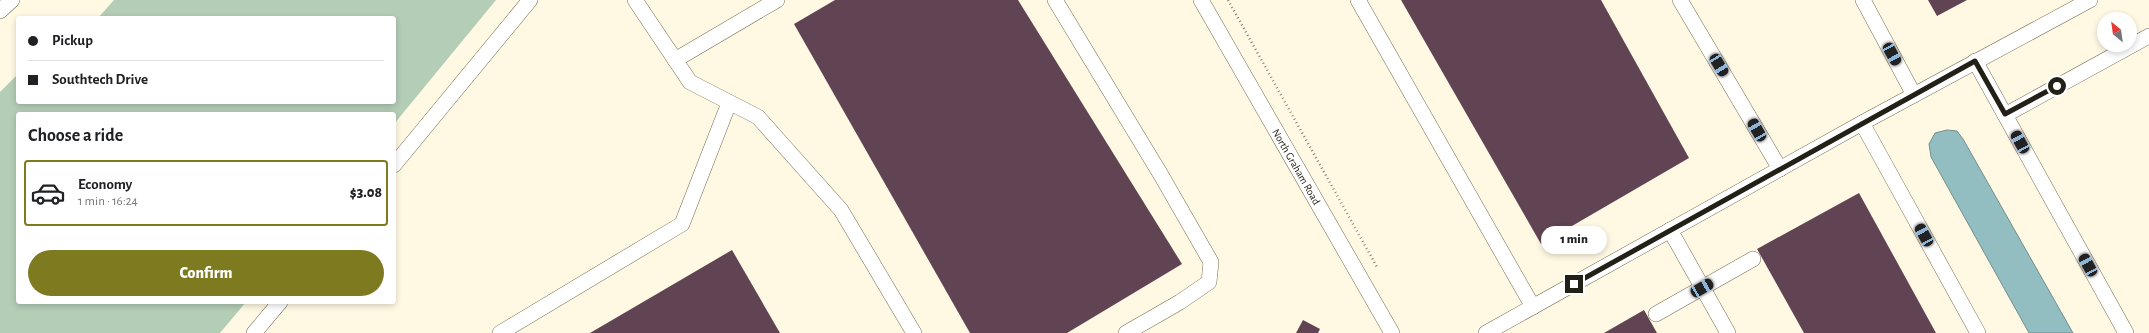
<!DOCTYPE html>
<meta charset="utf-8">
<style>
:root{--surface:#fff;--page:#f6f6f6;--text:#202124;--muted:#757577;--line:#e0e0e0;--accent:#7e7a20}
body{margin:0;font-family:"Alegreya Sans",sans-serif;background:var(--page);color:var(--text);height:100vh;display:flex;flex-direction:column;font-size:15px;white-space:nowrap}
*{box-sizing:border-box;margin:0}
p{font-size:13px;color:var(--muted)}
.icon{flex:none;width:22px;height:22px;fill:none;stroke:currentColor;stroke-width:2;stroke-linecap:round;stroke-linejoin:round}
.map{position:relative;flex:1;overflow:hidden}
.side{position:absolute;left:16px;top:112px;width:380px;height:192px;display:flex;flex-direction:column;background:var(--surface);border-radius:4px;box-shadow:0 2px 6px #0003}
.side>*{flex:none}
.banner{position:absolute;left:16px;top:16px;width:380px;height:88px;border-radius:4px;box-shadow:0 2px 6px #0003;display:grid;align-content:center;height:88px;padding:0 12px;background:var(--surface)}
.needle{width:26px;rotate:331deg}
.tools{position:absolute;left:2097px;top:12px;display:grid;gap:8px}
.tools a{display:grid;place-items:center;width:40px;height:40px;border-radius:50%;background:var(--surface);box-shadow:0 2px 6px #0003;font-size:20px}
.end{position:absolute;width:18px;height:18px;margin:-9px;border:5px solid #232017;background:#fff;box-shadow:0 0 0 2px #fff}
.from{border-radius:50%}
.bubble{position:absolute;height:28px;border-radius:14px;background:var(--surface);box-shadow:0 2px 6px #0003;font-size:13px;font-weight:800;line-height:28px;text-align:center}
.car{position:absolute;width:12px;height:24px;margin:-12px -6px;border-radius:5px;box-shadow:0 0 3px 1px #0007;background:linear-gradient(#222 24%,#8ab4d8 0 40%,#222 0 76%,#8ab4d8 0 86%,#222 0)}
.banner b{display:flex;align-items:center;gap:14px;height:38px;font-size:15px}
.banner b+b{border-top:1px solid var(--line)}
.banner i{width:10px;height:10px;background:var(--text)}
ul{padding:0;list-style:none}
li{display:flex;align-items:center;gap:12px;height:66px;margin:0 8px 6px;padding:0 4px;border:2px solid transparent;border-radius:4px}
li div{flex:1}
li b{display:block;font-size:15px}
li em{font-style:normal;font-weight:800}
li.current{border-color:var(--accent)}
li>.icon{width:36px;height:36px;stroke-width:1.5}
h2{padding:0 12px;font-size:18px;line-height:48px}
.action{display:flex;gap:8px;margin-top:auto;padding:8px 12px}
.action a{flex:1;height:46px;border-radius:24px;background:var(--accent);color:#fff;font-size:16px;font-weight:800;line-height:46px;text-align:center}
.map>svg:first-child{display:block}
.green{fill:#b4cdb7}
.water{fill:#93bec1;stroke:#718f8e}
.building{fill:#614453}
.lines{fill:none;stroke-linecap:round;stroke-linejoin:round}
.minor-casing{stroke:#756f58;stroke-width:16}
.path{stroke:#8d897a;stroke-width:2.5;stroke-dasharray:1 3;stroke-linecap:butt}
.minor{stroke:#fff;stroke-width:15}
.route{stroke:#232017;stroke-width:5}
.labels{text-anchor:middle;stroke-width:4;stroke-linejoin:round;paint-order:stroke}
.street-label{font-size:11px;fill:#232017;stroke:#fff9e4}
</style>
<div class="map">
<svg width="2149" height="333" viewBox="0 0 2149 333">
<rect width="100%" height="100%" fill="#fff9e4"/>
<path class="green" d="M114 0H496L394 124V114H18V302H246L220 333H0V92L18 74V102H394V18H98Z"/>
<path class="water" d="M1947 130 1957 131 1963 139 2073 333H2029L1931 157 1929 144 1935 133Z"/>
<g class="building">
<path d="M835 0H1018L1182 264 1067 333H970L794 24Z"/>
<path d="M1401 0H1601L1689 158 1541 244Z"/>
<path d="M1928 0H1967L1937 16Z"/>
<path d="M1859 193 1936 333H1804L1757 249Z"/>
<path d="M732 250 780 333H590Z"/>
<path d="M1644 310 1657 333H1604Z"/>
<path d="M1303 320 1320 329 1318 333H1296Z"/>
</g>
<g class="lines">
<defs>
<g id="minor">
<path d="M635 0 690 82 758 117 841 210 914 333"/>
<path d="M1055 0 1161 175 1211 262 1209 282 1180 302 1126 333"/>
<path id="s1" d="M1201 0 1392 333"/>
<path d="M1358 0 1533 307"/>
<path d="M1680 0 1780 169"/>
<path d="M1863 0 1914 95"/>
<path d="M0 11 12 0"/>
<path d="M675 60 777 0"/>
<path d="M1975 61 2126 333"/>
<path d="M2005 115 2149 36"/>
<path d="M1862 123 1978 333"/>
<path d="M394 165 530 0"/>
<path d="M1670 230 1728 333"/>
<path d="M1656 314 1753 259"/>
<path d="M254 333 280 302"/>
<path d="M500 333 682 224 729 103"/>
<path d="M1486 333 1862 123 2090 0"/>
</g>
</defs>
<use href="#minor" class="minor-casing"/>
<path class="path" d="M1228 0 1377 267"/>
<use href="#minor" class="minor"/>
</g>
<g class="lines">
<path class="route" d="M1574 284 1975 61 2005 114 2057 86"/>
</g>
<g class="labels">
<g class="street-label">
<text dy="4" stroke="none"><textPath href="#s1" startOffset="192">North Graham Road</textPath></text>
</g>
</g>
</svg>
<div class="tools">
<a><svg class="needle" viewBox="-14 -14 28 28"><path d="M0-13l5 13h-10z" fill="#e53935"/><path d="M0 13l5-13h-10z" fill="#757577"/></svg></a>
</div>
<i class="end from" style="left:2057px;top:86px"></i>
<i class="end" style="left:1574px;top:284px"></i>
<div class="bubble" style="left:1541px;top:226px;width:66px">1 min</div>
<i class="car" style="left:1892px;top:54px;rotate:151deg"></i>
<i class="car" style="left:1719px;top:65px;rotate:149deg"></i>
<i class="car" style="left:1757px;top:130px;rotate:330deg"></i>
<i class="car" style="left:2020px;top:142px;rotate:331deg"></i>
<i class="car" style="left:1924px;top:235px;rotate:331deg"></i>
<i class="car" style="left:2088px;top:265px;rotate:331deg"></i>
<i class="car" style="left:1702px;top:288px;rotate:60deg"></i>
<div class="banner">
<b><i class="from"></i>Pickup</b>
<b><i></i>Southtech Drive</b>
</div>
<section class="side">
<h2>Choose a ride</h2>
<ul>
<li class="current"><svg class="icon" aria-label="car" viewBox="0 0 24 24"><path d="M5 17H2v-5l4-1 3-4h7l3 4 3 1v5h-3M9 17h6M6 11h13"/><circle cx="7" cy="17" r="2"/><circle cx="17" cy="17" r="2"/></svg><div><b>Economy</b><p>1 min · 16:24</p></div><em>$3.08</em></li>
</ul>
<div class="action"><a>Confirm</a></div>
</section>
</div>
